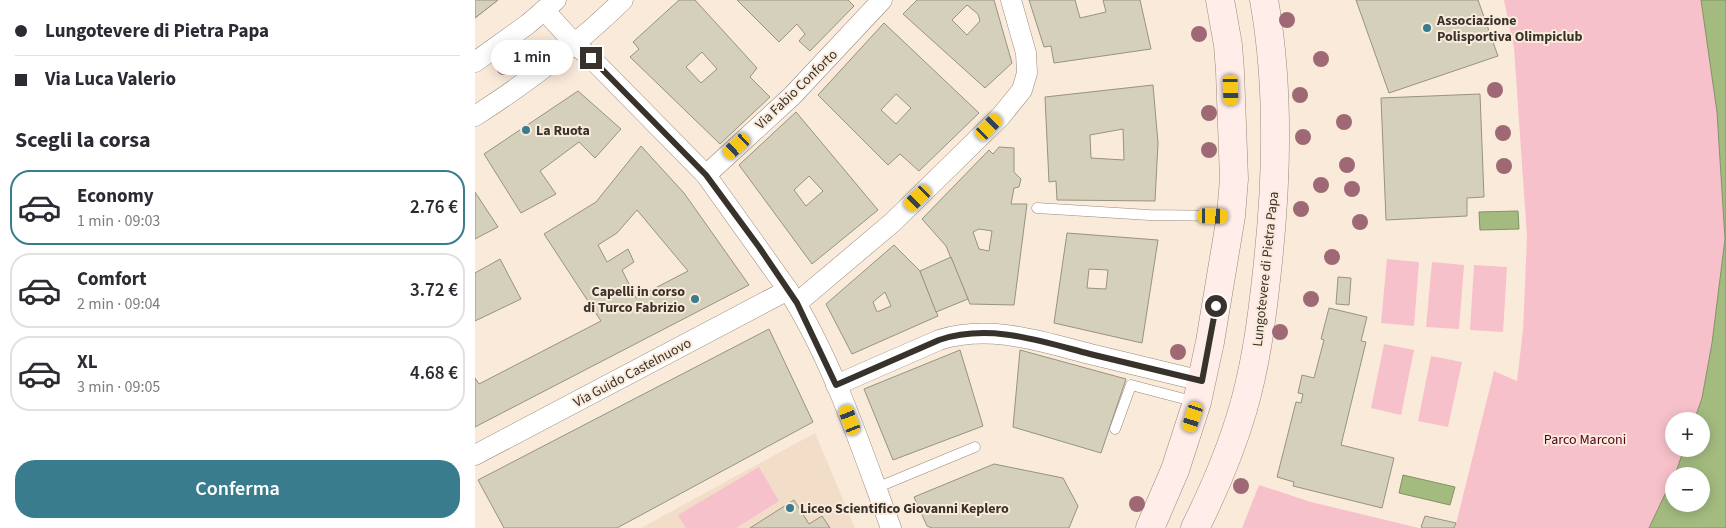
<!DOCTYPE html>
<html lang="it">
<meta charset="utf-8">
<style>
:root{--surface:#fff;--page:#f7f7f7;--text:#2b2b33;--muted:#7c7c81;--line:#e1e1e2;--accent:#397c8d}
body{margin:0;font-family:"Source Sans 3",sans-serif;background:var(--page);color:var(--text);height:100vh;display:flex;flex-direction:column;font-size:19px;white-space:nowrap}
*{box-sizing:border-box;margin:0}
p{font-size:16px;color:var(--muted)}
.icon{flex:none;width:28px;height:28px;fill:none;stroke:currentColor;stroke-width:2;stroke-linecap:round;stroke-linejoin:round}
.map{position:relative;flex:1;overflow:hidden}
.sheet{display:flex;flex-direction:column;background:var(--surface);width:475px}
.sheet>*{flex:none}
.banner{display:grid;align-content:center;height:110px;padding:0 15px;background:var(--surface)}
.controls{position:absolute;left:1190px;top:412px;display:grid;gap:10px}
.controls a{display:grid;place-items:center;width:45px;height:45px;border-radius:50%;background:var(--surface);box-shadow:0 2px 12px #0003;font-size:25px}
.end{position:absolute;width:22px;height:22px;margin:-11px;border:6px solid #38322c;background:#fff;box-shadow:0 0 0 2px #fff}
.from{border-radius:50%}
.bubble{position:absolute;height:35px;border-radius:18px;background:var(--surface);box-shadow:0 2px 12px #0003;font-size:16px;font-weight:600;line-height:35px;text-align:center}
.car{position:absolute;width:15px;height:30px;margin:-15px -8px;border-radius:6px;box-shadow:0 0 4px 1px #0007;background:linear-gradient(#f5c518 24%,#345 0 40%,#f5c518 0 76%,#345 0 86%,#f5c518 0)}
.banner b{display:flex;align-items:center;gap:18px;height:48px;font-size:19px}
.banner b+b{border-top:1px solid var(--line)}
.banner i{width:12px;height:12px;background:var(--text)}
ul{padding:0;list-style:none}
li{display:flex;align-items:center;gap:15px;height:75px;margin:0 10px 8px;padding:0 5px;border:2px solid var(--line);border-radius:20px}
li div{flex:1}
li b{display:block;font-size:19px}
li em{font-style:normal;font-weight:600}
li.on{border-color:var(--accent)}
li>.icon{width:45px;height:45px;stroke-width:1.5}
h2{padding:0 15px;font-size:22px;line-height:60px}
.action{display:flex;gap:10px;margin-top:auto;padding:10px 15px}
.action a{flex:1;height:58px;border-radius:20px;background:var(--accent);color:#fff;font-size:20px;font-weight:600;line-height:58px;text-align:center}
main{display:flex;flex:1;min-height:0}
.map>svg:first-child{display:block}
.built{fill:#f2ddc8}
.green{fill:#f7c1cb}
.water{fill:#a3bb7f;stroke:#839266;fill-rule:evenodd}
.building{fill:#d4d0bc;stroke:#979381;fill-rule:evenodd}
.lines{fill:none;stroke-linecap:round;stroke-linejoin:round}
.lane-casing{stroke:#97897b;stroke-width:11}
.street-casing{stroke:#97897b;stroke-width:21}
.secondary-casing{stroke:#97897b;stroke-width:29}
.lane{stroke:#fff;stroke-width:10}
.street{stroke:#fff;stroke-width:20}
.secondary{stroke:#feede9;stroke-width:28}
.tree{fill:#9e6974}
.route{stroke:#38322c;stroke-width:6}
.poi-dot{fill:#397c8d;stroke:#faeada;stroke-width:2}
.labels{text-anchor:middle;stroke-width:4;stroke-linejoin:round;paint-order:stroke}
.poi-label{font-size:14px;font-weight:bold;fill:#38322c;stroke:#faeada;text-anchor:start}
.street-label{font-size:14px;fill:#38322c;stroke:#faeada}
.park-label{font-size:14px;fill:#530021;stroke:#faeada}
</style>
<main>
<section class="sheet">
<div class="banner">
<b><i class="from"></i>Lungotevere di Pietra Papa</b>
<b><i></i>Via Luca Valerio</b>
</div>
<h2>Scegli la corsa</h2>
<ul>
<li class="on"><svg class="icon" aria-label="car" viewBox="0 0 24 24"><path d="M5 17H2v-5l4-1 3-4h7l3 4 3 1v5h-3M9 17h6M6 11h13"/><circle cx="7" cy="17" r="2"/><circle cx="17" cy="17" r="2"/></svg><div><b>Economy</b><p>1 min · 09:03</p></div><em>2.76 €</em></li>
<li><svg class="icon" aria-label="car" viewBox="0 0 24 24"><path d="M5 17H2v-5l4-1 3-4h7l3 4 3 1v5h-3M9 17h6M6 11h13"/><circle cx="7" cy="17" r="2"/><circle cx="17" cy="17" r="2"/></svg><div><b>Comfort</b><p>2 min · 09:04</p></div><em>3.72 €</em></li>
<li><svg class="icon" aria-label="car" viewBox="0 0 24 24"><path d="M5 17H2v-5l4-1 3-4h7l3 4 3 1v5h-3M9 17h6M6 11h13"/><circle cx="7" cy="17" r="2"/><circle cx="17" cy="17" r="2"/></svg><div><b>XL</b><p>3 min · 09:05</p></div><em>4.68 €</em></li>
</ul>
<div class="action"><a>Conferma</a></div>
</section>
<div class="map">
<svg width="1251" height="528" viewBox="0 0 1251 528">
<rect width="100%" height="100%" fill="#faeada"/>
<path class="built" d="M340 433 380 528H166Z"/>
<g class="green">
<path d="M1029 0H1226L1242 112 1250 239 1237 343 1227 398 1219 421H1199V449H1209L1202 469 1174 528H980L1019 371 1042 381 1048 330 1052 237 1039 48Z"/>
<path d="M912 259 944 262 939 326 906 323Z"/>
<path d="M957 262 989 265 984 329 951 327Z"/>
<path d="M999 265 1032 267 1028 332 995 330Z"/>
<path d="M909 344 939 350 926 415 896 408Z"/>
<path d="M956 356 987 362 973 427 943 421Z"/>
<path d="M284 467 304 501 261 528H211L203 515Z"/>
<path d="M784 485 836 502 944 528H767Z"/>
</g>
<g class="water">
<path d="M1226 0H1251V528H1174L1202 469 1209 449H1226V421H1219L1227 398 1237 343 1250 239 1242 112ZM1226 476V504H1199V476Z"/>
<path d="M1043 211 1044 229 1005 230 1004 212Z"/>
<path d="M928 475 980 487 975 505 924 493Z"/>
</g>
<g class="building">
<path d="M0 0H23L0 18Z"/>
<path d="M0 0H23L0 18Z"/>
<path d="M204 0H220L282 68 275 77 295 97 245 144 155 57 164 49 158 42ZM227 52 242 69 226 83 211 67Z"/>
<path d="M262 0H373L379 6 335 51 324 41 330 34 322 24 304 42Z"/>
<path d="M442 0H519L537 63 510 88 428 14ZM492 5 503 14 505 21 492 35 477 20Z"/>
<path d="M554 0H600L605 18 631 12 628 0H665L676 49 579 63 576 46 569 47Z"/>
<path d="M881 0H1003L1023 56 914 93Z"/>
<path d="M409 23 504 113 444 171 425 154 413 165 343 95ZM421 94 436 108 421 124 406 110Z"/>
<path d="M678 85 683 143 680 201 582 200 581 181 574 182 570 97ZM648 129 649 160 616 158 615 135Z"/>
<path d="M103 91 146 129 120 158 104 142 65 171 81 194 46 213 9 154Z"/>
<path d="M1005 94 1009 197 992 198V216L911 220 906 98Z"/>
<path d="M321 112 403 210 337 264 264 165ZM334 176 348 191 331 206 319 190Z"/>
<path d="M166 146 209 193 274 285 0 427V378L4 384 126 321 69 234 121 202ZM162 210 213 271 161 298 147 270 159 262 153 249 132 262 123 245 142 233Z"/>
<path d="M524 147 539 148V172L546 179 544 187 539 188 536 204H552L539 305 495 304 471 246 447 219 514 150 518 154ZM504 229 517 231 514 251 504 249 498 232Z"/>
<path d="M0 192 23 227 0 239Z"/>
<path d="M592 233 683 240 667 343 579 323ZM614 269 633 270 631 289 612 288Z"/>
<path d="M419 245 445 271 463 316 377 354 351 304ZM410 292 416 306 402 312 398 302Z"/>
<path d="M476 257 493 299 461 312 445 271Z"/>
<path d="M25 259 46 299 0 321V273Z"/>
<path d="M863 277 876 278 874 305 861 304Z"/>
<path d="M854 308 892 317 886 341 891 342 866 445 919 458 907 508 818 486 819 482 802 477 821 402 826 403 828 394 823 393 827 375 839 378 849 340 846 339Z"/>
<path d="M294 329 338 422 142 528H29L3 480Z"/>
<path d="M485 350 508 426 418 460 389 389Z"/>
<path d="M545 350 651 379 626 453 538 427Z"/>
<path d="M519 464 588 478 603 506 594 528H457L452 526 439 497Z"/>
<path d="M319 500 334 524 347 516 355 528H275Z"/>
<path d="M950 516 981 523 979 528H948L946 527Z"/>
</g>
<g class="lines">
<defs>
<g id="lane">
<path d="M562 208 674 215 756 216"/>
<path d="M640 429 656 385 721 402"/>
<path d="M401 488 500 447"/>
</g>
<g id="street">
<path d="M69 10 100 44 116 58 231 175 313 290C359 363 386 448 416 528"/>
<path d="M0 62 53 24 81 0"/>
<path d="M0 116C53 82 103 44 148 0"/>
<path d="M231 175 317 96 407 0"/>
<path d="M322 303 418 222 526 116 547 90 552 73 551 53 536 0"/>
<path d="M361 385 464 340C515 324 564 341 615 354 652 363 689 372 727 381"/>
<path d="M0 455 313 290"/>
</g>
<g id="secondary">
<path d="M675 528 700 470 722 402 735 342 756 216 759 179 755 71 753 45 745 0"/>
<path d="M720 528C739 490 756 450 768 409 781 364 787 318 792 271 802 182 805 89 789 0"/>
</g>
</defs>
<use href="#lane" class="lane-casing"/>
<use href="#street" class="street-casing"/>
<use href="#secondary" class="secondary-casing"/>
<use href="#lane" class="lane"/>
<use href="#street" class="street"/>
<use href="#secondary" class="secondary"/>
</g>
<g class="tree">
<circle cx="812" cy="20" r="8"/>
<circle cx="724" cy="34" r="8"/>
<circle cx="53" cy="50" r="8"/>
<circle cx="846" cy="59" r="8"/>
<circle cx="29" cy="67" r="8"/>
<circle cx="1020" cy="90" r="8"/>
<circle cx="825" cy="95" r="8"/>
<circle cx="734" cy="113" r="8"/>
<circle cx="869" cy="122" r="8"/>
<circle cx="1028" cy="133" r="8"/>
<circle cx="828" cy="137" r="8"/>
<circle cx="734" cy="150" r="8"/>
<circle cx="872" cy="165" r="8"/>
<circle cx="1029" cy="166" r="8"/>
<circle cx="846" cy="185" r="8"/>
<circle cx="877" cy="189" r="8"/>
<circle cx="826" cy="209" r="8"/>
<circle cx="885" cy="222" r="8"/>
<circle cx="857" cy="257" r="8"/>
<circle cx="836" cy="299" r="8"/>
<circle cx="805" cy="332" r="8"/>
<circle cx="703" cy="352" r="8"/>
<circle cx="766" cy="486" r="8"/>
<circle cx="662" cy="504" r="8"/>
</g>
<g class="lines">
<path class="route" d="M116 58 231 175 284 247 322 303 361 385 464 340C515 323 565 341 615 354 652 363 689 372 727 381L741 306"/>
</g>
<g class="poi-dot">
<circle cx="952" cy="28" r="5"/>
<circle cx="51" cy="130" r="5"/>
<circle cx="220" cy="299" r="5"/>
<circle cx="315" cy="508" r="5"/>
</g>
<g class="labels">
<g class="poi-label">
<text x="962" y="25">Associazione<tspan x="962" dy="16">Polisportiva Olimpiclub</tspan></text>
<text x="61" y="135">La Ruota</text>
<text x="210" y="296" text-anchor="end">Capelli in corso<tspan x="210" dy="16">di Turco Fabrizio</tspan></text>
<text x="325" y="513">Liceo Scientifico Giovanni Keplero</text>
</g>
<g class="street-label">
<text transform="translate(321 89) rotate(-44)" y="5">Via Fabio Conforto</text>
<text transform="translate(790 269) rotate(-84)" y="5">Lungotevere di Pietra Papa</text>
<text transform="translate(157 372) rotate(-28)" y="5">Via Guido Castelnuovo</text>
</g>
<g class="park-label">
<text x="1110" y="444">Parco Marconi</text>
</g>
</g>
</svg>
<div class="controls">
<a>+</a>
<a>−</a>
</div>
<i class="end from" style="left:741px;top:306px"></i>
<i class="end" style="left:116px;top:58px"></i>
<div class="bubble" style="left:16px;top:40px;width:82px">1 min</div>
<i class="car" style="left:756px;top:90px;rotate:178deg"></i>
<i class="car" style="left:514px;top:127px;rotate:44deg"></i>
<i class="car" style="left:262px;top:146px;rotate:228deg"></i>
<i class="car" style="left:443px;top:198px;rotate:226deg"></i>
<i class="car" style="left:738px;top:216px;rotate:91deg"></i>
<i class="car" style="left:718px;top:417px;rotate:198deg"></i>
<i class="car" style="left:375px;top:420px;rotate:339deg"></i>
</div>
</main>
